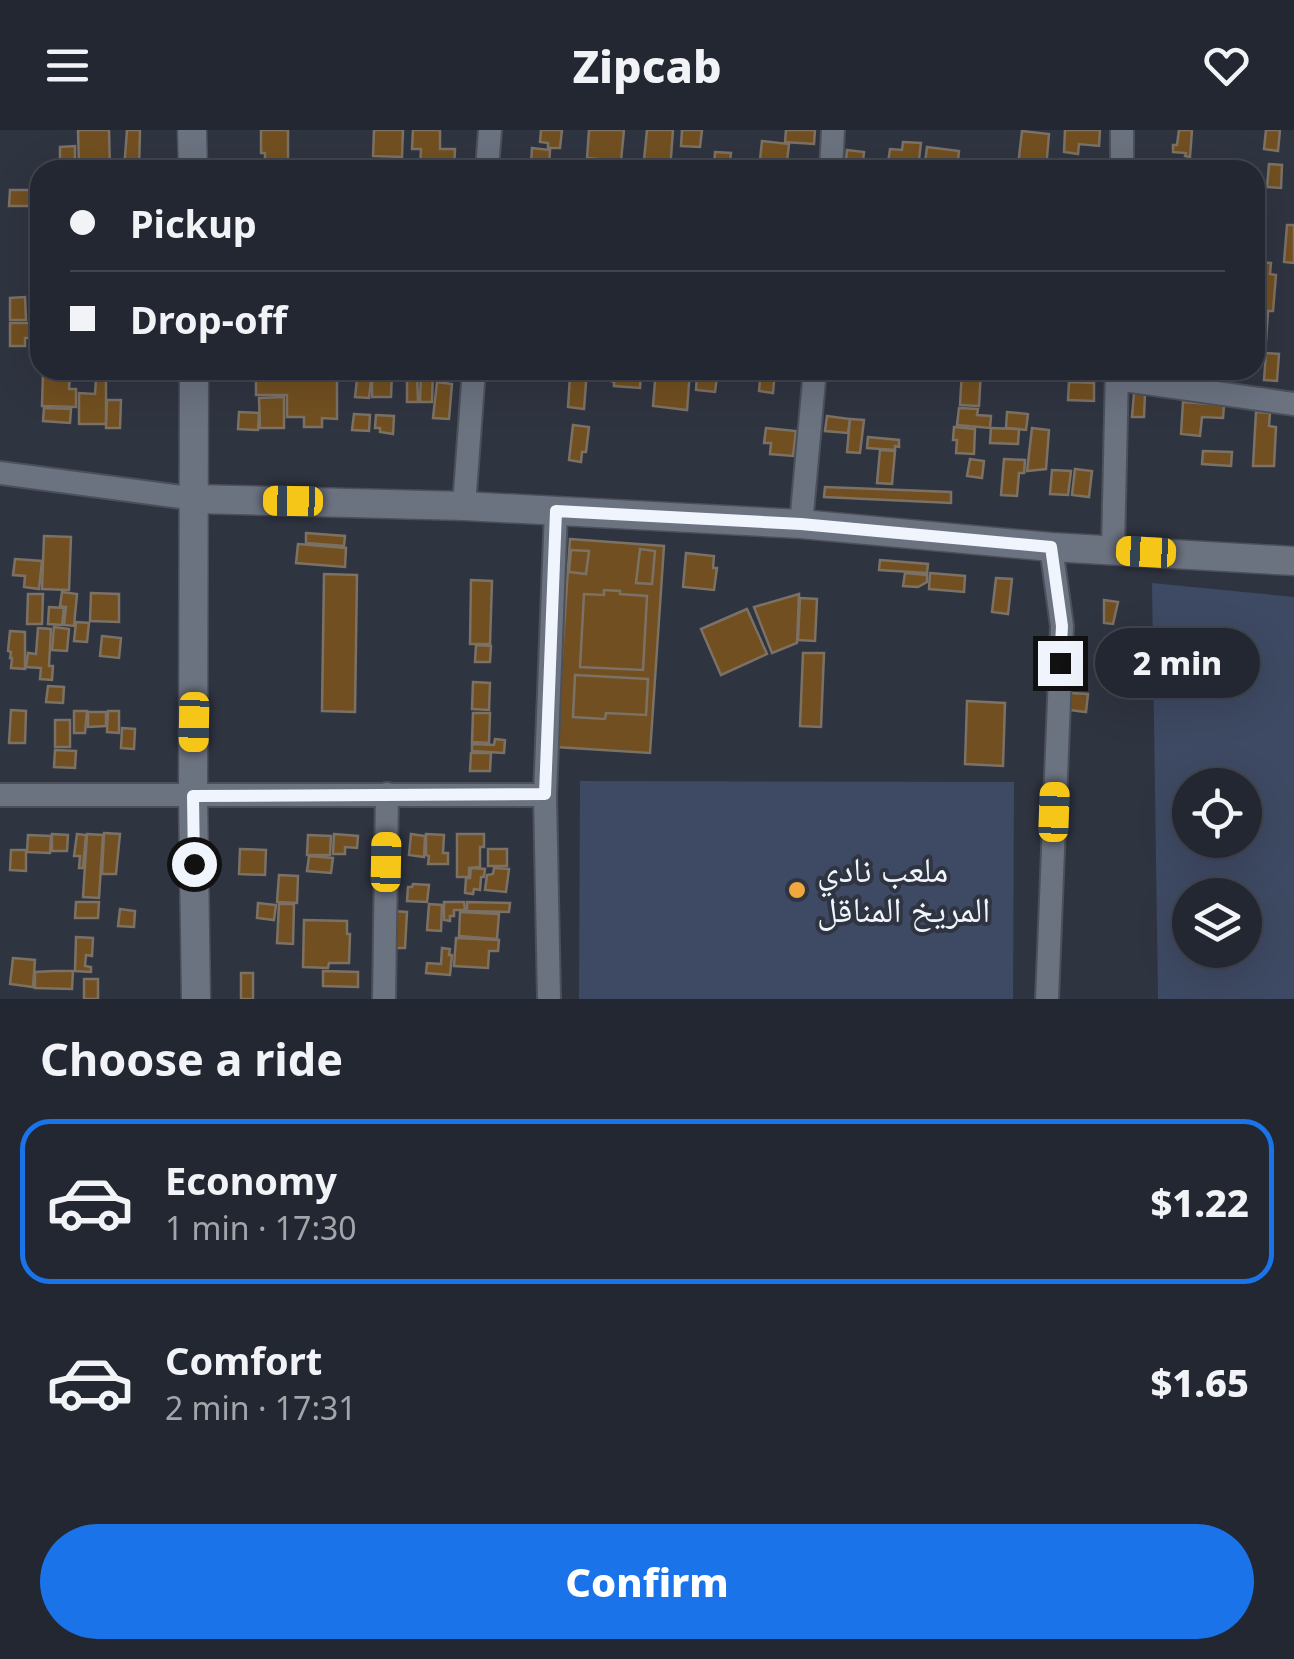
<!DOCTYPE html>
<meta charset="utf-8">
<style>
:root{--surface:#232731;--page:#2f333d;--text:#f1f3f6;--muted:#a3a5ab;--line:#40444d;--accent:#1a73e8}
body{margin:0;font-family:"Noto Sans","Noto Naskh Arabic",sans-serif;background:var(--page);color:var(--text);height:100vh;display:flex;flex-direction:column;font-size:38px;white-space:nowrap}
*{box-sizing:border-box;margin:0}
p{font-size:32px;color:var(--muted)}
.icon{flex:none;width:55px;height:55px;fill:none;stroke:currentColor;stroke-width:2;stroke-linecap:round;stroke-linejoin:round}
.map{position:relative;height:869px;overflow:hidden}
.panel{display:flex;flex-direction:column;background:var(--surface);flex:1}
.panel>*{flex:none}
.hud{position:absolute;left:30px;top:30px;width:1235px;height:220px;border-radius:30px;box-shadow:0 10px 40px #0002,0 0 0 2px var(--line);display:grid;align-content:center;height:220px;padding:0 40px;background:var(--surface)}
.tools{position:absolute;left:1172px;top:638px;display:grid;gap:20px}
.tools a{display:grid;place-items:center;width:90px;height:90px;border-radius:50%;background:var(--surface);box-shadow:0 10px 40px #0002,0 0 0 2px var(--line);font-size:50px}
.end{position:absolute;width:45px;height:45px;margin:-22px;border:12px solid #f0f4fc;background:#111;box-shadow:0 0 0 5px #111}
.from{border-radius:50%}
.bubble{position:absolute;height:70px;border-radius:35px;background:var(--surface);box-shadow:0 10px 40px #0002,0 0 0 2px var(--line);font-size:32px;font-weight:800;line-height:70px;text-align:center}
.car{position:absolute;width:30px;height:60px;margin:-30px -15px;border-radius:12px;box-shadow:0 0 8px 2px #0007;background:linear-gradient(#f5c518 24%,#345 0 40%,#f5c518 0 76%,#345 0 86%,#f5c518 0)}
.hud b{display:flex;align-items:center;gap:35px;height:95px;font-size:38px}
.hud b+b{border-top:2px solid var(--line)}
.hud i{width:25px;height:25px;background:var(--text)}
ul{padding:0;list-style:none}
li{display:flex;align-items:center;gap:30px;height:165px;margin:0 20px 15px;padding:0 20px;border:5px solid transparent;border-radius:30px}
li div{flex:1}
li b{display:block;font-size:38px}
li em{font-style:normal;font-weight:800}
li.selected{border-color:var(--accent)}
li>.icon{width:90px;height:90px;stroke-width:1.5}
h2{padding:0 40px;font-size:45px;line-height:120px}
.cta{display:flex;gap:20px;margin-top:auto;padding:20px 40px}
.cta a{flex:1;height:115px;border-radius:60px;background:var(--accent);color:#fff;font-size:40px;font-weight:800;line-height:115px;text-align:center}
header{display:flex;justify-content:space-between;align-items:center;height:130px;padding:0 40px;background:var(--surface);font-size:45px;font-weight:800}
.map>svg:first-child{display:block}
.green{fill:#3e4963;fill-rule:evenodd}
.building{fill:#714f20;stroke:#7c7165;stroke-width:2.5}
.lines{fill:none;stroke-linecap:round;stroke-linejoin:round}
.minor-casing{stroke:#4b505a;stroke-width:26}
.tertiary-casing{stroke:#4b505a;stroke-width:31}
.minor{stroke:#6b7280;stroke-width:22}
.tertiary{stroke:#6b7280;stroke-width:28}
.route{stroke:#f0f4fc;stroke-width:12}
.poi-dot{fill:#efa73e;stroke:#2f3441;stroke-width:4}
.labels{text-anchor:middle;stroke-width:8;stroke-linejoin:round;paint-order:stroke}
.poi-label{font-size:35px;fill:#f0f4fc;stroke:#2f3441;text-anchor:start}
</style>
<header><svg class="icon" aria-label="menu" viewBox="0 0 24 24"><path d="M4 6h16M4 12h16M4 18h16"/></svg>Zipcab<svg class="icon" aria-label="heart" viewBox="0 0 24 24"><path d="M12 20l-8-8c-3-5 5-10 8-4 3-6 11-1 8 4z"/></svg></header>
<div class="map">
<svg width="1294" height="869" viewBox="0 0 1294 869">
<rect width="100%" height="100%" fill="#2f3441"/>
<g class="green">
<path d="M1152 453 1294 467V869H1158ZM1190 655H1245V710H1190ZM1190 765H1245V820H1190Z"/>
<path d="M580 651 1014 652 1013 869H579Z"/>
</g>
<g class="building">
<path d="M78 0H109L110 40H81L79 37Z"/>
<path d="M127 0H140L139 40H124Z"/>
<path d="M261 0H288V35H265V23H261Z"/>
<path d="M374 0H403L402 27 373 26Z"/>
<path d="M413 0H440V19H455L454 40H420L421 19H412Z"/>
<path d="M541 0H562L560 18H548V13L540 12Z"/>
<path d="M589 0H624L621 31 587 28Z"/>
<path d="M647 0H673L670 40H643Z"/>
<path d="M682 0H702L700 17 681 16Z"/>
<path d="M786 0H815L814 14 785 12Z"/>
<path d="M1065 0H1100L1099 16 1079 14 1078 24 1064 22Z"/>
<path d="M1179 0H1192L1190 27 1185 26 1186 23 1173 22V15H1177Z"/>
<path d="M1266 0H1280L1278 21 1264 19Z"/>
<path d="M1022 1 1049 4 1046 39 1018 36Z"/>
<path d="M762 11 789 14 786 40H759Z"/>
<path d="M903 12 921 13 918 38 887 40 890 19 902 20Z"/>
<path d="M75 16V40H60V17Z"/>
<path d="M927 17 959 21 957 40H944L945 36 925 33Z"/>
<path d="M532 18 550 20 549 37 568 40H534V34H531Z"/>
<path d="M847 20 864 22 862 40H866H845Z"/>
<path d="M715 22 731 23 729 40H714Z"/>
<path d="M1269 34 1282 35 1281 58 1267 57Z"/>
<path d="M10 60H39V76H9Z"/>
<path d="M1287 95H1294V133L1284 132Z"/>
<path d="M1255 132 1271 133 1270 144 1276 145 1273 181H1268L1266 211 1256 210 1258 175H1255Z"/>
<path d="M25 167 26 190H10V168Z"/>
<path d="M10 193H40V208H25V216H10Z"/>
<path d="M1266 223 1279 224 1277 251 1264 250Z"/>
<path d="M256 240H309V243H337V289L322 288V297H304V287H287V265H256Z"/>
<path d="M545 240H587L584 279 568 277 570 246 545 244Z"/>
<path d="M607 240 641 244 640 258 614 256V252L606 249Z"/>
<path d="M656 240H690L687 280 653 276Z"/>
<path d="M761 240H775L773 263 759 261Z"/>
<path d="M962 240H981L979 276 960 275Z"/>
<path d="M421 241H433L432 272H420Z"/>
<path d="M43 242 70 243 69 259H76V277L42 276Z"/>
<path d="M407 242H417L418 272H407Z"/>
<path d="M372 243H392L391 267H372Z"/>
<path d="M697 245 717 247 715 262 696 260Z"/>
<path d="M96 249H106V294H79V263L95 264Z"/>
<path d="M357 249 371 250 369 268 355 267Z"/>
<path d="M437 252 452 254 449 289 433 288Z"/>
<path d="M1069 252 1094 253V271L1068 270Z"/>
<path d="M1134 263 1145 264 1144 287H1132Z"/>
<path d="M284 267V298H260L259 268Z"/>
<path d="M107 270H121L120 298H106Z"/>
<path d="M1183 272 1224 275 1223 288 1202 287 1200 306 1181 304Z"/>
<path d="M44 278 71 279 70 293 43 291Z"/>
<path d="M959 278 978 279 977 285 991 286 990 298 957 295Z"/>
<path d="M239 282 259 283 258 300 238 299Z"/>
<path d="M1007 282 1028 284 1026 300 1006 298Z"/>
<path d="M1256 282 1270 283 1269 296 1276 297 1274 336H1253Z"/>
<path d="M354 284 370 285 369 301 352 300Z"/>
<path d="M376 285 394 286 393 304 380 302V298H375Z"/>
<path d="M827 286 850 289 848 303 825 301Z"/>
<path d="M850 289 864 290 860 323 847 322Z"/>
<path d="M573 295 589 297 586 322H582L581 332 569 330Z"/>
<path d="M954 297 975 299 974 324 956 323 957 310H953Z"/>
<path d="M766 298 796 301 793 326 770 324 771 313H764Z"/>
<path d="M991 298 1019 299 1018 314 990 313Z"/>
<path d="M1032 298 1049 300 1046 339 1027 341Z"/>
<path d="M868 307 899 310V317L895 316V320L867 318Z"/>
<path d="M880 320 895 321 892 354 877 353Z"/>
<path d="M1203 321 1232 322 1231 336 1202 334Z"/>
<path d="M970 329 984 331 982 348 967 346Z"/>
<path d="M1004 329 1025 330 1024 343H1019L1017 366 1001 365Z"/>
<path d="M1075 339 1092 341 1089 367 1072 365Z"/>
<path d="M1052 340 1071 341 1068 365 1050 364Z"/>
<path d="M825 357 951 362V373L824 367Z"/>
<path d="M306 403 345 406 344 416 306 413Z"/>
<path d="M44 406 71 407 69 460 42 459Z"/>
<path d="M570 409 664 416 650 623 556 617Z"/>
<path d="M298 414 346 418 345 437 296 433Z"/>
<path d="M640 419 655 421 652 454 636 453Z"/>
<path d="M571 420 589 421 586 444 569 442Z"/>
<path d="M686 423 714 426 713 438H717L714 460 683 457Z"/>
<path d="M15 429 42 431 39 459 24 457 25 446 13 445Z"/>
<path d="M880 430 928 434 927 443 879 440Z"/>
<path d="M905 443 927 445V452L918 457 903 456Z"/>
<path d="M930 443 965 446 964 462 929 459Z"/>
<path d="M324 444 357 445 355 582 322 581Z"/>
<path d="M996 448 1012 449 1008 484 992 482Z"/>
<path d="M471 450 492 451 490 514H470Z"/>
<path d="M604 460 620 461V464L647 466 643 540 580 537 584 464 604 465Z"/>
<path d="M62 462 77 464 74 496 64 495 66 477 60 476Z"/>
<path d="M91 463 119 464V492L90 491Z"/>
<path d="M28 464H43L42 494H27Z"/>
<path d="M799 464 797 513 772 523 754 477Z"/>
<path d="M800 468 817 469 815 511 798 510Z"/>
<path d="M1104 470 1118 472 1113 494 1104 493Z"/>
<path d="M49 477 64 478 62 495 48 494Z"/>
<path d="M747 479 767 524 721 545 701 499Z"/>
<path d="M76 492 89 493 87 512 74 511Z"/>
<path d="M54 497 69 499 67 521 52 520Z"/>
<path d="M38 498 51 499 49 536H53L52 550 40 549 41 538 26 537 28 523 36 524Z"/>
<path d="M10 501 25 502V539L11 538 12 528H10L11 522 8 521Z"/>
<path d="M102 506 121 508 119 528 100 526Z"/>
<path d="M476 515 491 516 490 532H475Z"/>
<path d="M803 523H824L821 597 800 596Z"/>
<path d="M575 545 648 549 646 585 606 583 605 589 573 587Z"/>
<path d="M473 552 490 553 489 580 472 579Z"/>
<path d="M48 556 64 557 63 573 46 572Z"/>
<path d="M1071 563 1088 564 1086 582 1069 580Z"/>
<path d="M967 571 1005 573 1003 636 965 634Z"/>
<path d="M11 580 26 581 25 613H9Z"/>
<path d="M74 581H87L85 603H74Z"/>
<path d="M108 581H119V603L107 602Z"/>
<path d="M88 582H106V596L88 597Z"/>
<path d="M473 583H490L489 613 472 612Z"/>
<rect x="55" y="590" width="15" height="27"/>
<path d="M122 598 135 599 134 619 121 618Z"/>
<path d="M495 609 505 610 504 623 472 621V614L494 615Z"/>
<path d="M55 620 76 621 75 638 54 637Z"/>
<path d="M471 623H491L490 641H470Z"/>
<path d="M104 703 120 704 116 744H102Z"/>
<path d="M52 704 68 705 67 721H52Z"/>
<path d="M77 704 86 705 83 738H79L80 726H74Z"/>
<path d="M87 704 103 705 99 768 83 767Z"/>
<path d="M334 704 358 706 357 718 345 717V724H333Z"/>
<path d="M411 704 425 706 424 727 409 725Z"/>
<path d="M426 704 444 705 443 723H448V734H428L429 726 426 725Z"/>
<path d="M457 704H484V717H480V737L469 738V747H457Z"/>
<path d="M28 705 51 706 50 723 27 722Z"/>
<path d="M308 705 331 706 330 725H307Z"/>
<path d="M240 719 266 720 265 745 239 744Z"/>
<rect x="488" y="719" width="19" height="17"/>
<path d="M11 720H26V741L10 740Z"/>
<path d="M309 726 333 728 331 743 307 741Z"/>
<path d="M471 738 485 739 484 747H481L480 760 474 759 473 764 465 763 466 748H470Z"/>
<path d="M494 738 509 739 506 762 485 760 487 745 493 744Z"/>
<path d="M279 745 298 746 297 773 277 772Z"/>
<path d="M413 754 429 755 427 772 407 771 408 757H412Z"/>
<path d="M76 772H99L98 788H75Z"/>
<path d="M444 772H464L465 780H454V786H450V791L444 790Z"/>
<path d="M467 772 510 773 509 782 467 781Z"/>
<path d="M258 773 276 775 274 790 257 788Z"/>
<path d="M279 774H294L293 814 277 813Z"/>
<path d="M429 774 442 775 441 801 427 800Z"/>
<path d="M120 779 135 781 134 797 118 796Z"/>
<path d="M392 781 407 782 405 818H395Z"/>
<path d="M460 782 499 784 497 809 459 806Z"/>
<path d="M304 790 347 791V804H350L349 833H329L328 838 303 837Z"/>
<path d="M76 807 93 808 92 826 86 825 85 836 91 837V842L75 841Z"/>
<path d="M456 808 499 810 498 821H489L488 838 454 836Z"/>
<path d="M442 818 450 819 449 825H452L450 845 426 843 427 833 441 834Z"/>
<path d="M13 828 35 830 33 857 10 854Z"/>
<path d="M54 841H73L72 859 35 858V842Z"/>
<path d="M323 841 358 842V857L323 856Z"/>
<rect x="241" y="843" width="12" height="26"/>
<rect x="84" y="849" width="14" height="20"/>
</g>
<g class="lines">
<defs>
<g id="minor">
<path d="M487 40 490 0"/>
<path d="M831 40 833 0"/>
<path d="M1122 40V0"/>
<path d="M1117 249 1294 274"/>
<path d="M0 343 196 369"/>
<path d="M464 376 474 240"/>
<path d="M801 394 815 240"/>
<path d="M1113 419 1117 240"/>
<path d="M0 665H545"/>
<path d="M384 869 387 664"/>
<path d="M549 869 545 665 556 381"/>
<path d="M1047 869 1062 496 1051 417"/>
</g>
<g id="tertiary">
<path d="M192 0 193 40"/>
<path d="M194 240 193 666 196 869"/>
<path d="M196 369 464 376 801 394 1051 417 1294 431"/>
</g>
</defs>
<use href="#minor" class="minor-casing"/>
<use href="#tertiary" class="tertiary-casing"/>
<use href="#minor" class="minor"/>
<use href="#tertiary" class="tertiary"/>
</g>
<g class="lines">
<path class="route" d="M194 734 193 666 545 664 556 381 801 394 1051 417 1062 496 1060 533"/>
</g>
<circle class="poi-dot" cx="797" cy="760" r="10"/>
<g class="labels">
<g class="poi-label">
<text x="817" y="752">ملعب نادي<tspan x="817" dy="40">المريخ المناقل</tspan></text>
</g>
</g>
</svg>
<div class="tools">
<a><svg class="icon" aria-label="locate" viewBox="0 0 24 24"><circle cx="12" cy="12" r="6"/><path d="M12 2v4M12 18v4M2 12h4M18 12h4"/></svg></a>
<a><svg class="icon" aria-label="layers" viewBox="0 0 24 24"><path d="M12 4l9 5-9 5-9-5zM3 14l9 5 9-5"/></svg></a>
</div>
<i class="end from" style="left:194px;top:734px"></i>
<i class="end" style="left:1060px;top:533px"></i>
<div class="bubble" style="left:1095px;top:498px;width:165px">2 min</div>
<i class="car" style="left:293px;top:371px;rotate:271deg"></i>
<i class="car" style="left:1146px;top:422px;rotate:273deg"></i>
<i class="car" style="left:194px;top:592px;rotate:181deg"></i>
<i class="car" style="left:1054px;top:682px;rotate:2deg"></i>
<i class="car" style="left:386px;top:732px;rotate:1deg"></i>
<div class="hud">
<b><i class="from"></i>Pickup</b>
<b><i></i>Drop-off</b>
</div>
</div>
<section class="panel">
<h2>Choose a ride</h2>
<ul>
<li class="selected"><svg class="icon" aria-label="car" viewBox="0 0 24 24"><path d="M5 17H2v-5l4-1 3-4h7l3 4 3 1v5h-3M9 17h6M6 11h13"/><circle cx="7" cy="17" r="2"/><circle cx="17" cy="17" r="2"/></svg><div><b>Economy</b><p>1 min · 17:30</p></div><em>$1.22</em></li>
<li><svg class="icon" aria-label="car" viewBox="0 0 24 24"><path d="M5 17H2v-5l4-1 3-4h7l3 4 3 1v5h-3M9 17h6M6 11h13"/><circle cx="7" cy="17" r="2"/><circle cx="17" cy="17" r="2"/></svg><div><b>Comfort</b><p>2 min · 17:31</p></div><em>$1.65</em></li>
</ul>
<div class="cta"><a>Confirm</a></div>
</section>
